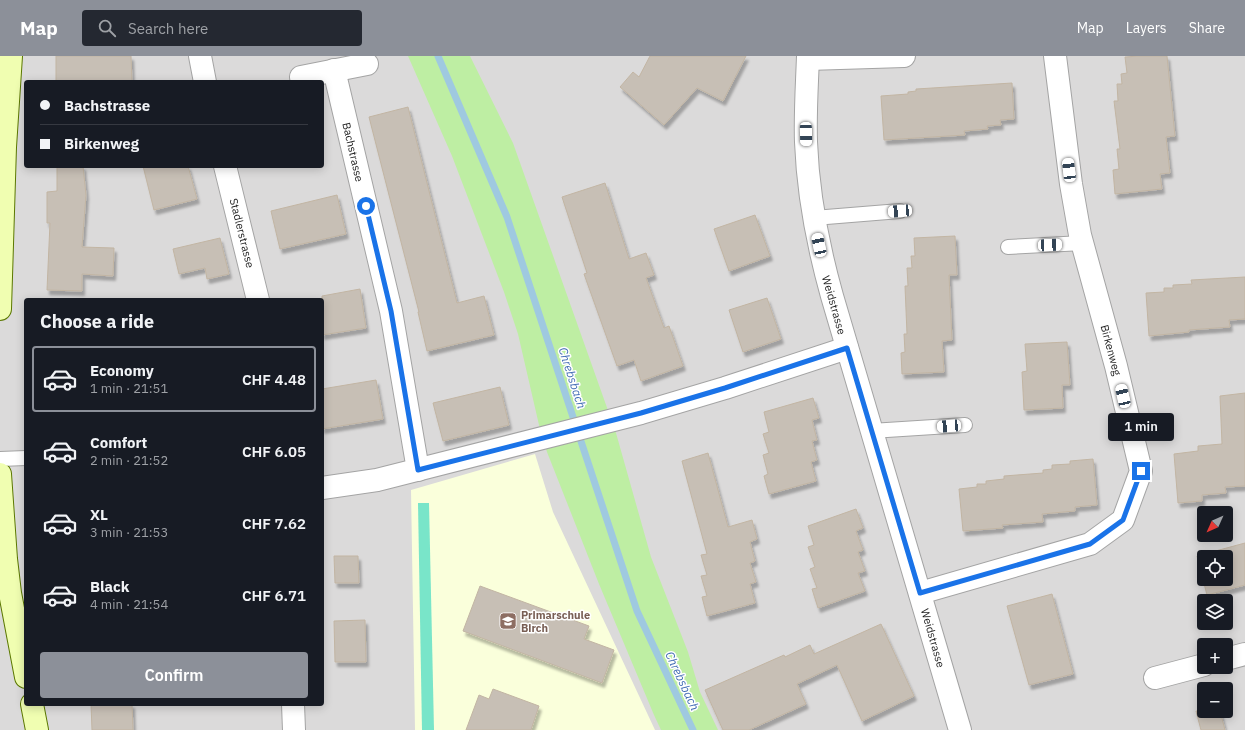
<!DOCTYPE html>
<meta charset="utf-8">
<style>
:root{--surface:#171b24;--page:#242831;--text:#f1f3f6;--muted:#9ea1a6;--line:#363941;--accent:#8c9099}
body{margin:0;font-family:"IBM Plex Sans",sans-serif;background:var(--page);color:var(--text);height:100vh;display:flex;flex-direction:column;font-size:15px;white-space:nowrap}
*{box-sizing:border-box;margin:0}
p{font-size:13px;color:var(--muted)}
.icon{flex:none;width:22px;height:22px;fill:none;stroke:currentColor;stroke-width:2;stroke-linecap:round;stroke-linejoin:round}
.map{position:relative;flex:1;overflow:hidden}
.details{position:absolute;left:24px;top:242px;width:300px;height:408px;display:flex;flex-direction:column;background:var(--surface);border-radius:4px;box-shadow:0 2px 10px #0003}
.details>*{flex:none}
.banner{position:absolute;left:24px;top:24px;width:300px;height:88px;border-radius:4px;box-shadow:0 2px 10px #0003;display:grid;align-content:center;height:88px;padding:0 16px;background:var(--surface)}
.needle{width:26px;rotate:225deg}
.fabs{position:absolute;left:1197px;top:450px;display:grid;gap:8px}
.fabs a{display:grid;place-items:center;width:36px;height:36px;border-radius:4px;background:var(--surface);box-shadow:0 2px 10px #0003;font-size:20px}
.end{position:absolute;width:18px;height:18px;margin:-9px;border:5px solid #1a73e8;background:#fff;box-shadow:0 0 0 2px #fff}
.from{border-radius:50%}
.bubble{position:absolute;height:28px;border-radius:4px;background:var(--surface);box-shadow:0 2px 10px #0003;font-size:13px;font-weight:600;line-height:28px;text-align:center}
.car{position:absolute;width:12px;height:24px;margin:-12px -6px;border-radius:5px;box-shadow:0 0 3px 1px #0007;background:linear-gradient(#fff 24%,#345 0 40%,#fff 0 76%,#345 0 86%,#fff 0)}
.banner b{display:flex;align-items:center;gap:14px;height:38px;font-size:15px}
.banner b+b{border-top:1px solid var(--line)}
.banner i{width:10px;height:10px;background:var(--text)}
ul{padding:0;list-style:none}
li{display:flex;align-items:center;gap:12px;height:66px;margin:0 8px 6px;padding:0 8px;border:2px solid transparent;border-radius:4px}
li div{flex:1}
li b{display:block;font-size:15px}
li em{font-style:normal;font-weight:600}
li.active{border-color:var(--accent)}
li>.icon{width:36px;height:36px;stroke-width:1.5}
h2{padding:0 16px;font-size:18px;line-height:48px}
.button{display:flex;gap:8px;margin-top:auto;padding:8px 16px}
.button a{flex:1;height:46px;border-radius:4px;background:var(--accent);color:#fff;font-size:16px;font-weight:600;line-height:46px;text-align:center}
header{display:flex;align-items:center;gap:24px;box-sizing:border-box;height:56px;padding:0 20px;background:var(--accent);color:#fff}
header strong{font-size:19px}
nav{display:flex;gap:22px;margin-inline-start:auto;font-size:14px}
.search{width:280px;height:36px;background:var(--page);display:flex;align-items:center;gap:10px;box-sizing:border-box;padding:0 14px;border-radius:4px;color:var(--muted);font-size:15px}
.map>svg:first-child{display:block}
.residential{fill:#dbdada;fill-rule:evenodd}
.education{fill:#faffdb}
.grass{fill:#beeea3}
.pitch{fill:#79e5c9}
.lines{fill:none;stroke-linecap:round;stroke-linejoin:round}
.stream{stroke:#9fc9e0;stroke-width:7}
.building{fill:#c7bfb5;stroke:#c2b5a3;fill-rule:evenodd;filter:url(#shadow)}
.service-casing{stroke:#a4a4a4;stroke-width:16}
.minor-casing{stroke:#a4a4a4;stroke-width:24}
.secondary-casing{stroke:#5b7800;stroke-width:24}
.service{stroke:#fff;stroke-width:14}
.minor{stroke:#fff;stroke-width:22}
.secondary{stroke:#f0feb1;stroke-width:22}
.route{stroke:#1a73e8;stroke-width:5}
.labels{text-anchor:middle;stroke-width:3;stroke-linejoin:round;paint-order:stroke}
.street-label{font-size:11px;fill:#1d1d1d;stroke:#fff}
.education-label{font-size:11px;font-weight:bold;fill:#785e54;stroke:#fff;text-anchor:start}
.water-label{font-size:12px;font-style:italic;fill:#426cb4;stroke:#fff}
</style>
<header>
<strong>Map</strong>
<div class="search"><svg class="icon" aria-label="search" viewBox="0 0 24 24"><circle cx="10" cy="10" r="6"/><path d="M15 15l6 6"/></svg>Search here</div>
<nav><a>Map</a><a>Layers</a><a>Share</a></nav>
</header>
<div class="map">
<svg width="1245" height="674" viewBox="0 0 1245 674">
<defs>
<filter id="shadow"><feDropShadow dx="2.5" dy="4.5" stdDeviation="1" flood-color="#0004"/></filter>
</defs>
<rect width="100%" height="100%" fill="#efece2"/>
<path class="residential" d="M0 0H1245V674H0ZM26 26H322V110H26ZM26 244H322V648H26ZM1204 457H1226V479H1204ZM1204 501H1226V523H1204ZM1204 545H1226V567H1204ZM1204 589H1226V611H1204ZM1204 633H1226V655H1204Z"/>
<path class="education" d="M535 398 553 456 655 674H415L411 434Z"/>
<path class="grass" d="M408 0H470L513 87 616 377 651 501 688 596 700 636 718 674H661L654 659 599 528 547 396 539 369 518 278 504 236 452 100Z"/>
<path class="pitch" d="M418 447H429L434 674H422Z"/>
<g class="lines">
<path class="stream" d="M438 0 507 161 637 555 693 674"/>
</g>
<g class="building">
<path d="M56 0H131L132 26H56Z"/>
<path d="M650 0H746L723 45 697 32 664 69 620 31 633 16 639 21Z"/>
<path d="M1139 0H1167L1175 80 1166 81 1170 117 1160 118 1162 133 1115 138 1113 114 1119 113 1117 93H1120L1114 45H1118L1117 28H1122L1121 18 1127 17 1125 1Z"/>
<path d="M1012 27 1014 63 1000 64 1001 69 987 70 988 73 964 75 965 79 884 84 881 40 908 38V36L916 35V33Z"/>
<path d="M408 51 457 247 484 240 494 279 427 295 418 256H419L369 61Z"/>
<path d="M57 110H83L86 139 82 191 114 192 113 220 82 218V235L47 234 50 167H47V136L57 135Z"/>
<path d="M143 110H188L197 143 154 154Z"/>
<path d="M605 127 629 203 646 197 654 219 646 222 664 272 669 270 683 310 641 325 634 304 617 310 584 218 587 217 562 141Z"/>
<path d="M337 139 346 178 280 193 271 155Z"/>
<path d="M755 159 770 200 729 215 714 173Z"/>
<path d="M955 180 957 219H949L952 284 942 285 944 316 902 318 901 297 905 296 904 278H907L905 230H908L907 212H912L911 200H915L914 182Z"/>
<path d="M220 182 229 218 207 223 205 212 179 218 173 193Z"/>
<path d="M1245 221V263L1229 264 1230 271 1189 274V276L1149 280 1146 237 1164 236V232H1173V229L1192 228 1191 224Z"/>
<path d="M360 233 366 272 322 279V240Z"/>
<path d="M767 242 781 283 743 296 729 254Z"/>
<path d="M1067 286 1070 329H1062L1063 352 1024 354 1022 316 1027 315 1025 288Z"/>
<path d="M376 324 383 363 322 373V333Z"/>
<path d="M500 331 509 369 443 385 433 347Z"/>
<path d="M1245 337V430L1225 431 1226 437 1202 439V445L1178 447 1174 398 1198 395V390L1222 388 1220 340Z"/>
<path d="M813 342 819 362 812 364 817 384 812 385 817 404 811 406 816 425 769 438 764 420 768 418 763 399 769 397 763 378 769 376 764 356Z"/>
<path d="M708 397 728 471 752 464 757 483 750 486 755 505 750 507 756 526 750 528 755 547 707 560 702 541 707 540 701 520 707 519 701 499 707 498 682 405Z"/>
<path d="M1093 403 1097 449 1075 451V455L1042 458 1043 466 1002 469 1003 472 963 475 959 433 977 431V428H986V425L1004 423V420L1043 417V414L1052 413V409L1070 408V405Z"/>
<path d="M856 453 863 472 856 475 863 494 858 496 865 515 858 517 865 535 818 552 812 533 817 532 810 513 815 511 808 491 814 489 808 470Z"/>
<path d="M1245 487V529L1207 539 1197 500ZM1204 501H1226V523H1204Z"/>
<path d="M334 500H358L359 527H335Z"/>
<path d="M480 530 589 570 584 583 614 594 602 627 463 575Z"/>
<path d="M1052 538 1073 618 1029 629 1007 550Z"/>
<path d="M365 564 366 606H335L334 565Z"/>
<path d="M881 568 914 640 862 665 837 609 797 628 806 648 749 674H723L705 634 784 599 785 601 810 589 814 598Z"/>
<path d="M493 633 539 650 531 674H466L479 639 489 643Z"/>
<path d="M91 648H132L133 674H92Z"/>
<path d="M1196 655H1220L1225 674H1201Z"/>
</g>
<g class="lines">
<defs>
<g id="service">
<path d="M814 162 900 155"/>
<path d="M1008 191 1083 187"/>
<path d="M871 375 965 369"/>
<path d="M0 403 26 402"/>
</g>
<g id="minor">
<path d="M200 0 205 26"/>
<path d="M808 0C807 29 805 57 806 86 808 138 818 190 832 240L960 674"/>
<path d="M808 3 904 0"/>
<path d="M334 14 391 255 418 414"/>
<path d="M301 21 367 8"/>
<path d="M225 110 258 244"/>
<path d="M322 432 377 424 641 357 725 332 847 292"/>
<path d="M920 537 1090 488 1123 464 1141 415 1116 310 1080 179 1071 128 1055 0"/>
<path d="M1226 603 1245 598"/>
<path d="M1155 622 1204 609"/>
<path d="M293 648 294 674"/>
</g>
<g id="secondary">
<path d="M0 253 5 91 11 0"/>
<path d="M0 418 6 503 10 537 26 621"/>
<path d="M32 648 37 674"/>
</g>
</defs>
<use href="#service" class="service-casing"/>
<use href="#minor" class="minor-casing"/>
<use href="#secondary" class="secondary-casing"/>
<use href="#service" class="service"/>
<use href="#minor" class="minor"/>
<use href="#secondary" class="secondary"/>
</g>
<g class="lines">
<path class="route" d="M366 150 391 255 418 414 641 357 725 332 847 292 920 537 1090 488 1123 464 1141 415"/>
</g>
<defs>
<symbol id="school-square" viewBox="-11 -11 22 22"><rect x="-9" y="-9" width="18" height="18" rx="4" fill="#8d6e63" stroke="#fff"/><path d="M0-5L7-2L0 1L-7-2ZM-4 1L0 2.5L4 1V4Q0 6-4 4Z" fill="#fff"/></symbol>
</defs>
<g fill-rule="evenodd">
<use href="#school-square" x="498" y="555" width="20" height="20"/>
</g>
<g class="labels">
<g class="street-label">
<text transform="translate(353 96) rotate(77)" y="4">Bachstrasse</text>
<text transform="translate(242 177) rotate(76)" y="4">Stadlerstrasse</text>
<text transform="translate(834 249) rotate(74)" y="4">Weidstrasse</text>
<text transform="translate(1111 294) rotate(75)" y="4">Birkenweg</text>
<text transform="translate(933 582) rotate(74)" y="4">Weidstrasse</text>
</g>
<g class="education-label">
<text x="521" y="563">Primarschule<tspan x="521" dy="13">Birch</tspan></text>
</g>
<g class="water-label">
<text transform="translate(572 322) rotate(72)" y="4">Chrebsbach</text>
<text transform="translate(682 625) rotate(65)" y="4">Chrebsbach</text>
</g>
</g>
</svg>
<div class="fabs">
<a><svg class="needle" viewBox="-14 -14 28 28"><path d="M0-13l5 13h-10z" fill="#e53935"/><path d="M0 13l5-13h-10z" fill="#9ea1a6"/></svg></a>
<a><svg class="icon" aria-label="locate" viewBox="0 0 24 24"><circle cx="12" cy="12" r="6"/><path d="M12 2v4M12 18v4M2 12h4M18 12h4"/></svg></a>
<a><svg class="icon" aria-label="layers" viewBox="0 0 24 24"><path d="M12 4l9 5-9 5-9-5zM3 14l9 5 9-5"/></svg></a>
<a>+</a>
<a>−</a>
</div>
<i class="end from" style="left:366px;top:150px"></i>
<i class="end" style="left:1141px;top:415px"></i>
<div class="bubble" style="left:1108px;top:357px;width:66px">1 min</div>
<i class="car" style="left:806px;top:78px;rotate:179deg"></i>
<i class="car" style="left:1069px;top:114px;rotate:353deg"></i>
<i class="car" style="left:900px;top:155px;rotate:266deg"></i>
<i class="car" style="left:819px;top:189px;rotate:348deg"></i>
<i class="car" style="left:1050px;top:189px;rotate:88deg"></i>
<i class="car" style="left:1123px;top:340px;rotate:347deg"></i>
<i class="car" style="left:949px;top:370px;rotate:266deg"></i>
<div class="banner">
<b><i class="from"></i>Bachstrasse</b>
<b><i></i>Birkenweg</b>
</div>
<section class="details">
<h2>Choose a ride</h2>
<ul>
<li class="active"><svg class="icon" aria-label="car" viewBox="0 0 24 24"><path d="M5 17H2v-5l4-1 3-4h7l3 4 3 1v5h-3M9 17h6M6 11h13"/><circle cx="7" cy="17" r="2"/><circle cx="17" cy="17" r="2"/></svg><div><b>Economy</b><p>1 min · 21:51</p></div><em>CHF 4.48</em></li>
<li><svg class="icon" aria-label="car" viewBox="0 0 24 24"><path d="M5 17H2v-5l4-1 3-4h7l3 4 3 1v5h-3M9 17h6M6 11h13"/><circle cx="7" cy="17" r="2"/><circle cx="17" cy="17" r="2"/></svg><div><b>Comfort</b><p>2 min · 21:52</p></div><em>CHF 6.05</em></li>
<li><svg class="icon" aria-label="car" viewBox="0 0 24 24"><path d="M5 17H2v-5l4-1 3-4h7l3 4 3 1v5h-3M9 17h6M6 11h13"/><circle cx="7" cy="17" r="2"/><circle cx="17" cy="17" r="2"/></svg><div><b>XL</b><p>3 min · 21:53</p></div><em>CHF 7.62</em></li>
<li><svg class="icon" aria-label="car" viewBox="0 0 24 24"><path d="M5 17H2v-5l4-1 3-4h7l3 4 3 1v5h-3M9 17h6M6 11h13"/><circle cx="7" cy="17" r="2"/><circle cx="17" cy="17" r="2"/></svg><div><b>Black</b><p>4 min · 21:54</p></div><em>CHF 6.71</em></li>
</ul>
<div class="button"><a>Confirm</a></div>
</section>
</div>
